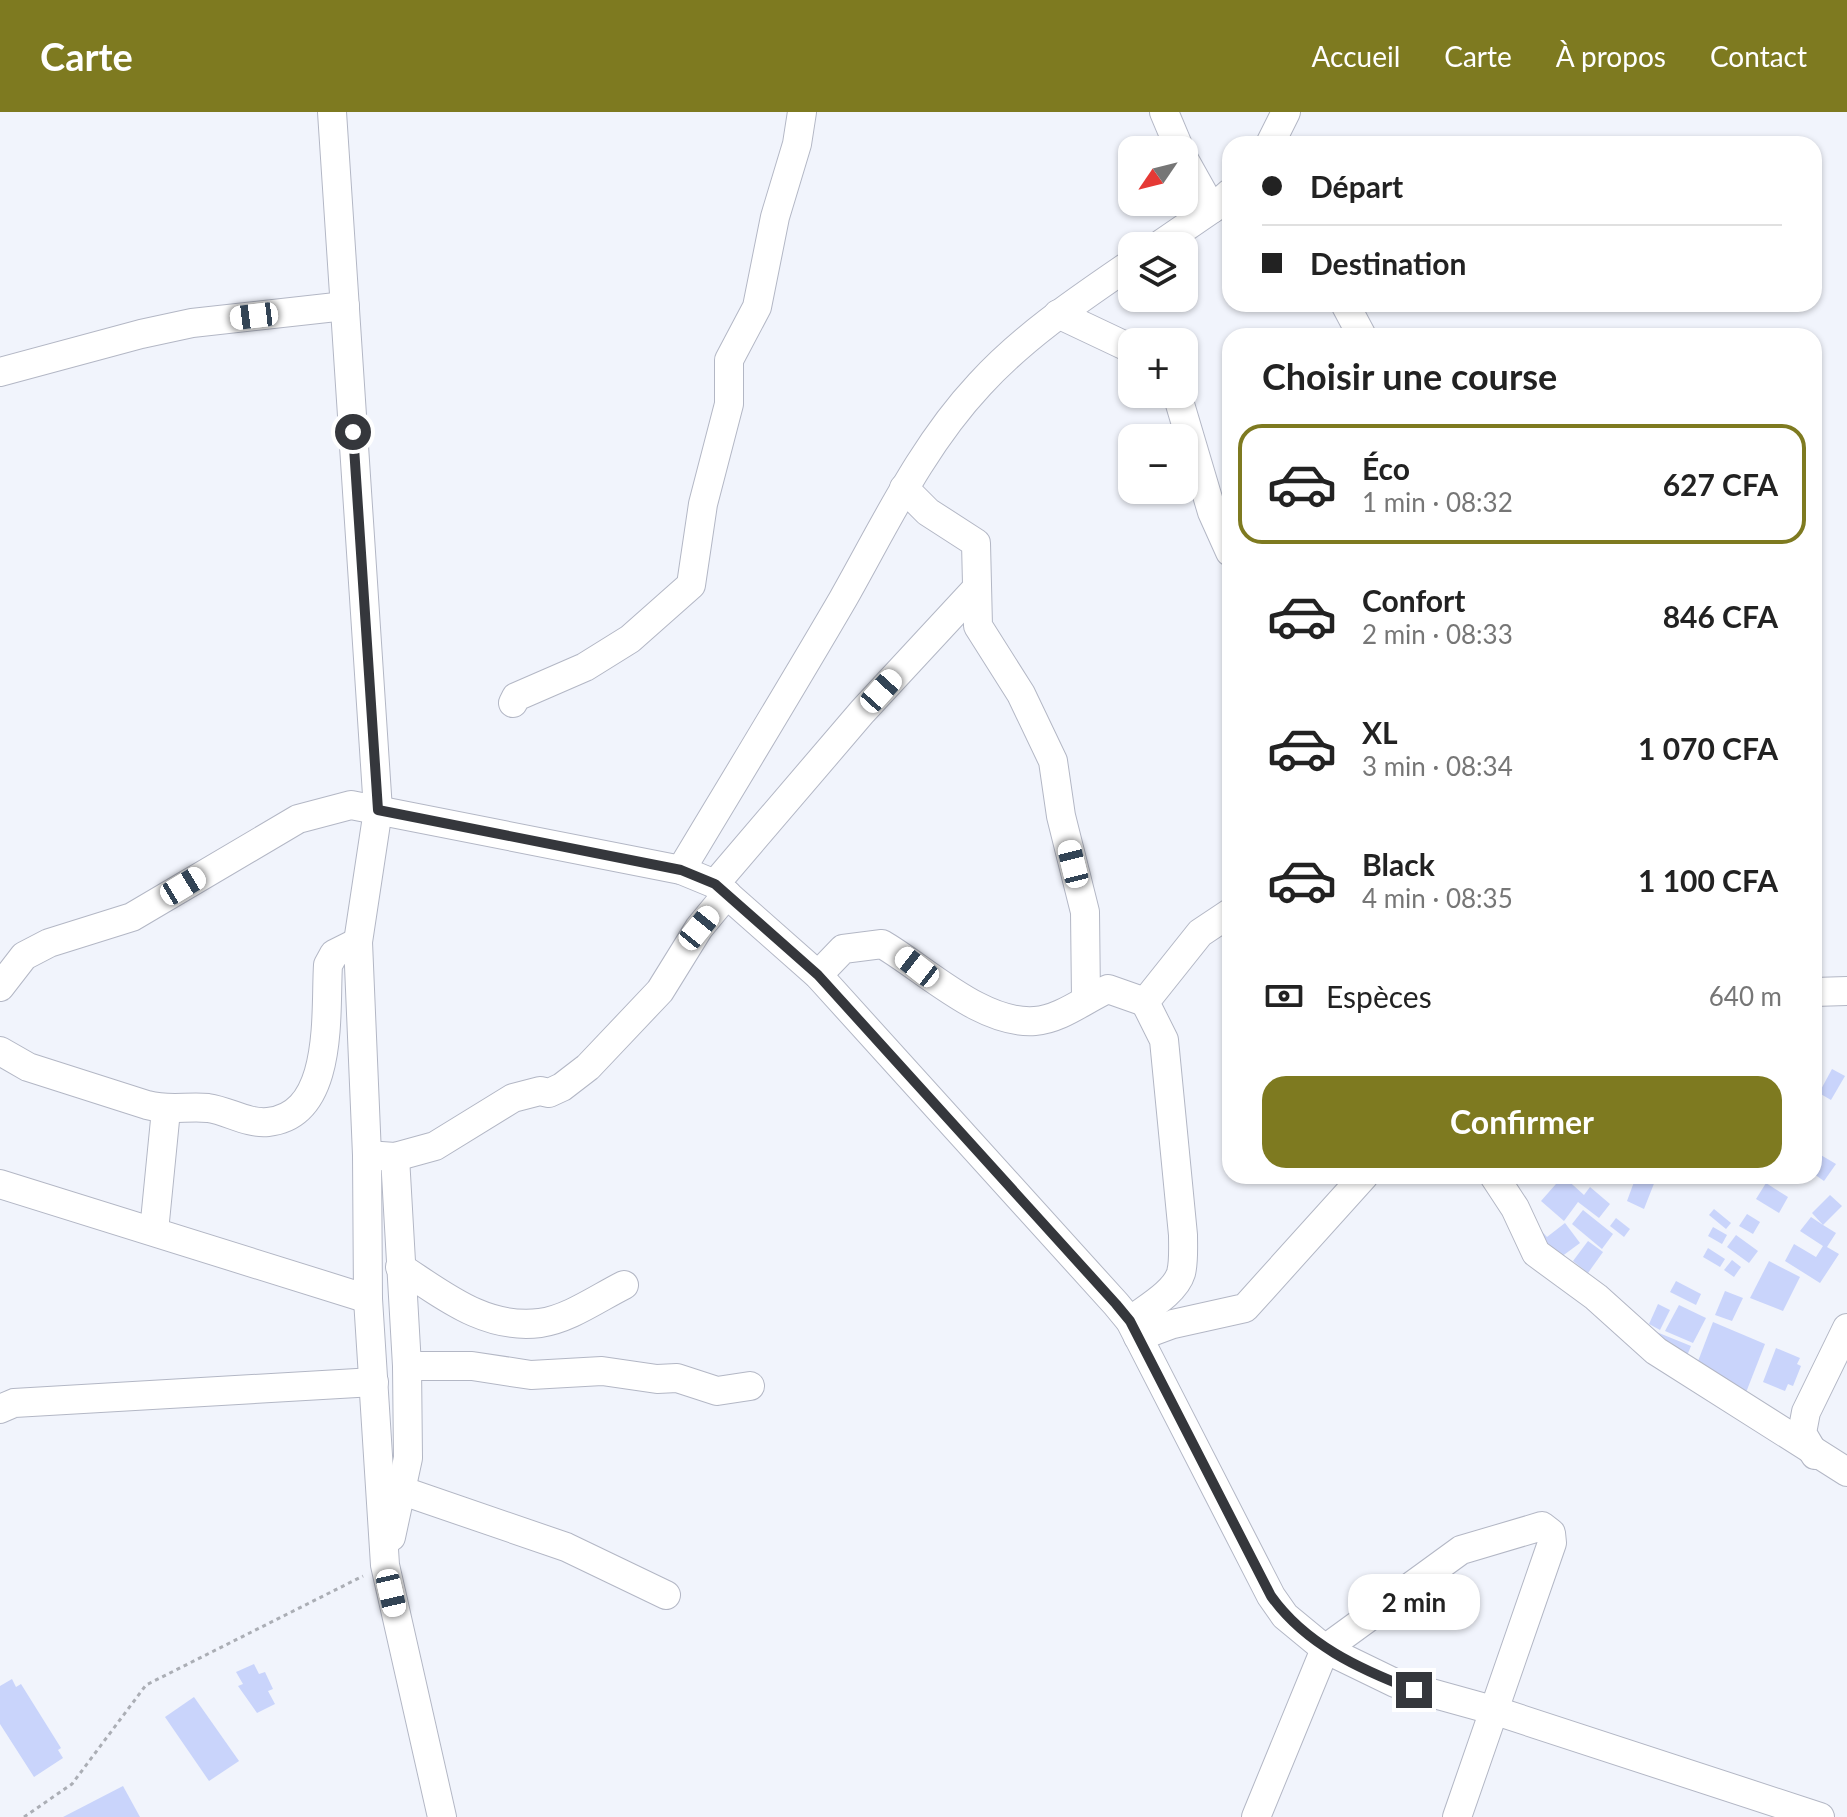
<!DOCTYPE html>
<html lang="fr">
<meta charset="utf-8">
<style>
:root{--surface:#fff;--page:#f6f6f6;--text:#222;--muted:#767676;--line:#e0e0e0;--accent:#7e7a20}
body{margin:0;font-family:Lato,sans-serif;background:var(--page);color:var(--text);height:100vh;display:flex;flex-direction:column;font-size:30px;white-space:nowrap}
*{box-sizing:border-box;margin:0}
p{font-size:26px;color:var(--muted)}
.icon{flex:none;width:44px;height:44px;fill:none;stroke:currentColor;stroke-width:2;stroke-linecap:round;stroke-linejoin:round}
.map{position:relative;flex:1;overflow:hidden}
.drawer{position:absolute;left:1222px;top:216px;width:600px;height:856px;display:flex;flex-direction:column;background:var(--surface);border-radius:24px;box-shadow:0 2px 6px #0004}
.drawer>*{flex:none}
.top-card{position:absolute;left:1222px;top:24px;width:600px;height:176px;border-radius:24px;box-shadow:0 2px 6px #0004;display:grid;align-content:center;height:176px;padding:0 40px;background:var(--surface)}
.needle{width:52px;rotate:235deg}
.buttons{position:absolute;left:1118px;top:24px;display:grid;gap:16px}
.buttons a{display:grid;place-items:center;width:80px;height:80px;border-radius:16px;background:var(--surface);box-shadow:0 2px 6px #0004;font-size:40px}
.end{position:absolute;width:36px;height:36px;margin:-18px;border:10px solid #35373c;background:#fff;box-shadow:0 0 0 4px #fff}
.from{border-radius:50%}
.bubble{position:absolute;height:56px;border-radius:24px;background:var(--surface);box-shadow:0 2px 6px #0004;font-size:26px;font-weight:700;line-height:56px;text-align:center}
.car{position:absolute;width:24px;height:48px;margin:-24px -12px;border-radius:10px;box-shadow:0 0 6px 2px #0007;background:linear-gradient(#fff 24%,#345 0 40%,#fff 0 76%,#345 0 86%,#fff 0)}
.top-card b{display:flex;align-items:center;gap:28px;height:76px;font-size:30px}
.top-card b+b{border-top:2px solid var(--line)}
.top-card i{width:20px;height:20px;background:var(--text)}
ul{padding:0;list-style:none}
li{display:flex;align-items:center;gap:24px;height:120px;margin:0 16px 12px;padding:0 24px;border:4px solid transparent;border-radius:24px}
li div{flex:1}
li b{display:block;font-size:30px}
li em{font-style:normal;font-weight:700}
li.on{border-color:var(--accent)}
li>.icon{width:72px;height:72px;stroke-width:1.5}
h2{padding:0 40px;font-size:36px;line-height:96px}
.pay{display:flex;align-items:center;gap:20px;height:88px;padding:0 40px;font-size:30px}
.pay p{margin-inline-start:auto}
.button{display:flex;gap:16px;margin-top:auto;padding:16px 40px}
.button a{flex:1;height:92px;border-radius:24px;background:var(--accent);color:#fff;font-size:32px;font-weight:700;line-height:92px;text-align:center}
header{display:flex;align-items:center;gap:48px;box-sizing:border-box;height:112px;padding:0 40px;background:var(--accent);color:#fff}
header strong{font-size:38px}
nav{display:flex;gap:44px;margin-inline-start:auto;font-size:28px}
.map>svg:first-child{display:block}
.building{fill:#c9d4fb}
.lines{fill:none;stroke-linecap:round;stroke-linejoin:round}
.minor-casing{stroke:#b3b7c5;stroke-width:30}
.path{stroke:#abaeb5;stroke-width:3;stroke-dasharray:4 4;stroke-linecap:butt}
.minor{stroke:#fff;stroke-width:28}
.route{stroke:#35373c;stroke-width:10}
</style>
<header>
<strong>Carte</strong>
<nav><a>Accueil</a><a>Carte</a><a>À propos</a><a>Contact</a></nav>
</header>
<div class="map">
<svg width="1847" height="1705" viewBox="0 0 1847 1705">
<rect width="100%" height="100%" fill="#f1f4fc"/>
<g class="building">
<path d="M1832 957 1845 964 1831 988 1819 981Z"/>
<path d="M1814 1039 1836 1052 1824 1069 1814 1062Z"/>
<path d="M1563 1064 1584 1083 1590 1075 1610 1092 1599 1106 1578 1090 1564 1109 1541 1089Z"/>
<path d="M1627 1064H1642L1655 1069 1644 1097 1627 1089 1634 1070Z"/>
<path d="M1766 1071 1788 1085 1779 1101 1756 1087Z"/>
<path d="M1830 1083 1842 1094 1823 1113 1836 1121 1827 1135 1839 1142 1820 1171 1785 1149 1794 1132 1816 1145 1823 1134 1800 1119 1811 1105 1823 1113 1812 1101Z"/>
<path d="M1714 1097 1731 1111 1726 1117 1709 1103Z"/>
<path d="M1583 1098 1613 1122 1602 1137 1572 1112Z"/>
<path d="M1747 1102 1760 1110 1753 1122 1739 1114Z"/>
<path d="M1616 1106 1630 1117 1624 1125 1610 1114Z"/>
<path d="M1565 1111 1580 1131 1561 1145 1554 1136 1545 1144 1535 1112 1547 1125Z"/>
<path d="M1713 1115 1727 1123 1722 1132 1708 1124Z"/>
<path d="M1736 1123 1758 1139 1749 1151 1727 1135Z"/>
<path d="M1588 1129 1603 1140 1588 1161 1573 1149Z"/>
<path d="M1708 1136 1725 1147 1720 1155 1703 1145Z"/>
<path d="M1732 1148 1741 1155 1734 1165 1724 1158Z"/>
<path d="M1769 1149 1800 1165 1783 1199 1750 1186Z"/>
<path d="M1676 1169 1701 1182 1696 1193 1670 1180Z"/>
<path d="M1725 1179 1743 1186 1732 1209 1715 1203Z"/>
<path d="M1658 1192 1670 1198 1660 1218 1649 1212Z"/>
<path d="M1679 1193 1706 1206 1693 1231 1665 1219Z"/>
<path d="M1713 1210 1765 1232 1745 1283 1695 1257Z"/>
<path d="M1654 1219 1691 1234 1684 1251Z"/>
<path d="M1776 1236 1800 1246 1797 1252 1801 1254 1793 1274 1788 1272 1785 1279 1763 1270Z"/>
<path d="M254 1552 259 1562 265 1560 273 1577 268 1579 275 1592 257 1601 238 1574 243 1572 236 1560Z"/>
<path d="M12 1567 16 1575 21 1572 61 1636 58 1638 63 1646 34 1665 0 1612V1574Z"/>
<path d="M194 1585 239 1649 209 1669 165 1605Z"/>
<path d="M123 1674 140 1705H63Z"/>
</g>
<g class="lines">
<defs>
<g id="minor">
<path d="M332 0 378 698 358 830 367 1043 368 1187 385 1453 442 1705"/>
<path d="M1164 0 1180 38"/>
<path d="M1270 32 1286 0"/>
<path d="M1184 47 1212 97"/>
<path d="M1158 134 1212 97 1230 81"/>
<path d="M1345 192 1362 224"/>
<path d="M1058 202 1132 237"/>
<path d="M0 260 141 222 192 211 345 194"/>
<path d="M1177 282 1212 400 1230 440"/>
<path d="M904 376 928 400 976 431 978 514 1021 582 1053 649 1061 704 1085 800 1086 887"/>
<path d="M513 591 516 585 585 555 630 527 691 473 703 392 729 292V248L757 195 775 105 797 32 802 0"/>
<path d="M681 758C735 668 790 578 843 487 885 413 921 335 980 272 1024 224 1078 188 1132 151"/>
<path d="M715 772 862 600 976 477"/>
<path d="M818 863 843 837 882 832C925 857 982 913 1035 909 1061 907 1085 887 1108 877L1145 890"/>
<path d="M0 875 24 844 49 831 132 805 298 707 351 693 681 758 715 772 818 863 1116 1192 1130 1209 1271 1484 1285 1504 1325 1537 1395 1571 1496 1599 1820 1705"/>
<path d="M1814 880 1847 879"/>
<path d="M0 939 28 955 147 993C168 999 187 994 208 996 229 999 247 1012 268 1010 335 1003 325 900 328 853L334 842 358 830"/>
<path d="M367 1043 395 1045 435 1034 513 986 540 979 549 981 562 975 588 955 660 879 699 816 727 782"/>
<path d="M1494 1064 1515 1096 1536 1141 1596 1185 1656 1239 1847 1360"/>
<path d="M0 1072 368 1187"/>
<path d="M154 1119 166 998"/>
<path d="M400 1155C443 1183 485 1218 540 1211 569 1207 598 1186 624 1173"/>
<path d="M1130 1209C1145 1197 1175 1181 1181 1161 1184 1150 1183 1135 1183 1123L1164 928 1145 890 1200 821 1230 801"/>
<path d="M1138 1225 1173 1212 1245 1196 1364 1064"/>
<path d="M407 1254H472L531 1263 602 1259 657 1267 677 1266 717 1279 750 1274"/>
<path d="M0 1297 14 1291 374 1270"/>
<path d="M1815 1343 1802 1321 1806 1300 1847 1216"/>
<path d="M403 1379 566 1435 666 1483"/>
<path d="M391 1425 408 1346 407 1254 395 1045"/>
<path d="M1256 1705 1325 1537 1461 1438 1542 1414 1551 1421 1552 1431 1457 1705"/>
</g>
</defs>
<use href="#minor" class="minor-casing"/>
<path class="path" d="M24 1705 72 1672 146 1573 363 1464"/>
<use href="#minor" class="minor"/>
</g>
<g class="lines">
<path class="route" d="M353 320 378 698 681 758 715 772 818 863 1116 1192 1130 1209 1271 1484C1305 1532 1359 1557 1414 1578"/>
</g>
</svg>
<div class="buttons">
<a><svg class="needle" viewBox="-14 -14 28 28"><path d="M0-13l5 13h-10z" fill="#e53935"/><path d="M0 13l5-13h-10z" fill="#767676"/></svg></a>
<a><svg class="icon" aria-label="layers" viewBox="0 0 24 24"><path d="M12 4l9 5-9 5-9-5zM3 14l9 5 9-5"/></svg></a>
<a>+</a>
<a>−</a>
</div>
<i class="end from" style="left:353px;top:320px"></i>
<i class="end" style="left:1414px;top:1578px"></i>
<div class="bubble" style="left:1348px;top:1462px;width:132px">2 min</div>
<i class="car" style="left:254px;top:204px;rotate:263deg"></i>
<i class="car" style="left:881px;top:579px;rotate:42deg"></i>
<i class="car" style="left:1073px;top:752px;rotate:346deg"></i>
<i class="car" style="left:183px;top:774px;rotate:59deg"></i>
<i class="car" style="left:699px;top:816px;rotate:39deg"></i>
<i class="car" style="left:917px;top:855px;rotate:308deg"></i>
<i class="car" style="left:391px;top:1481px;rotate:167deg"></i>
<div class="top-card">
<b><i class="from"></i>Départ</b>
<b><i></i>Destination</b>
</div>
<section class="drawer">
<h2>Choisir une course</h2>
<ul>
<li class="on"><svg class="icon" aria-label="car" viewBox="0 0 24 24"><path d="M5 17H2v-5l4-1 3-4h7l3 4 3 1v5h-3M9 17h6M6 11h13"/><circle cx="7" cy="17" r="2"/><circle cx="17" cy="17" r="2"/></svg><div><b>Éco</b><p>1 min · 08:32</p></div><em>627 CFA</em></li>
<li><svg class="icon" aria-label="car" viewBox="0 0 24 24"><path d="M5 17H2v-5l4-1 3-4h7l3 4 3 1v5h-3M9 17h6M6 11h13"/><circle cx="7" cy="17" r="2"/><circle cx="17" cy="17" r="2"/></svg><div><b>Confort</b><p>2 min · 08:33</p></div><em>846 CFA</em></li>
<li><svg class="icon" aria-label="car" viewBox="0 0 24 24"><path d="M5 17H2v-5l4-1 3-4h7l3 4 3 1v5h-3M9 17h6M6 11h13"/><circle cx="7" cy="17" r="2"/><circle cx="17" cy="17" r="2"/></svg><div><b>XL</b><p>3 min · 08:34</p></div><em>1 070 CFA</em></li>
<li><svg class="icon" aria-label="car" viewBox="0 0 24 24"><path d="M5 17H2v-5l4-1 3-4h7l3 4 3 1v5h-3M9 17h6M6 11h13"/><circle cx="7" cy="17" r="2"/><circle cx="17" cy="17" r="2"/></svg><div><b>Black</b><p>4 min · 08:35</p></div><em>1 100 CFA</em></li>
</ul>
<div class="pay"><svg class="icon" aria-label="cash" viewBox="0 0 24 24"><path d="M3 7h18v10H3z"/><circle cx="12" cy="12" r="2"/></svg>Espèces<p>640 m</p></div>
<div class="button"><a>Confirmer</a></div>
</section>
</div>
